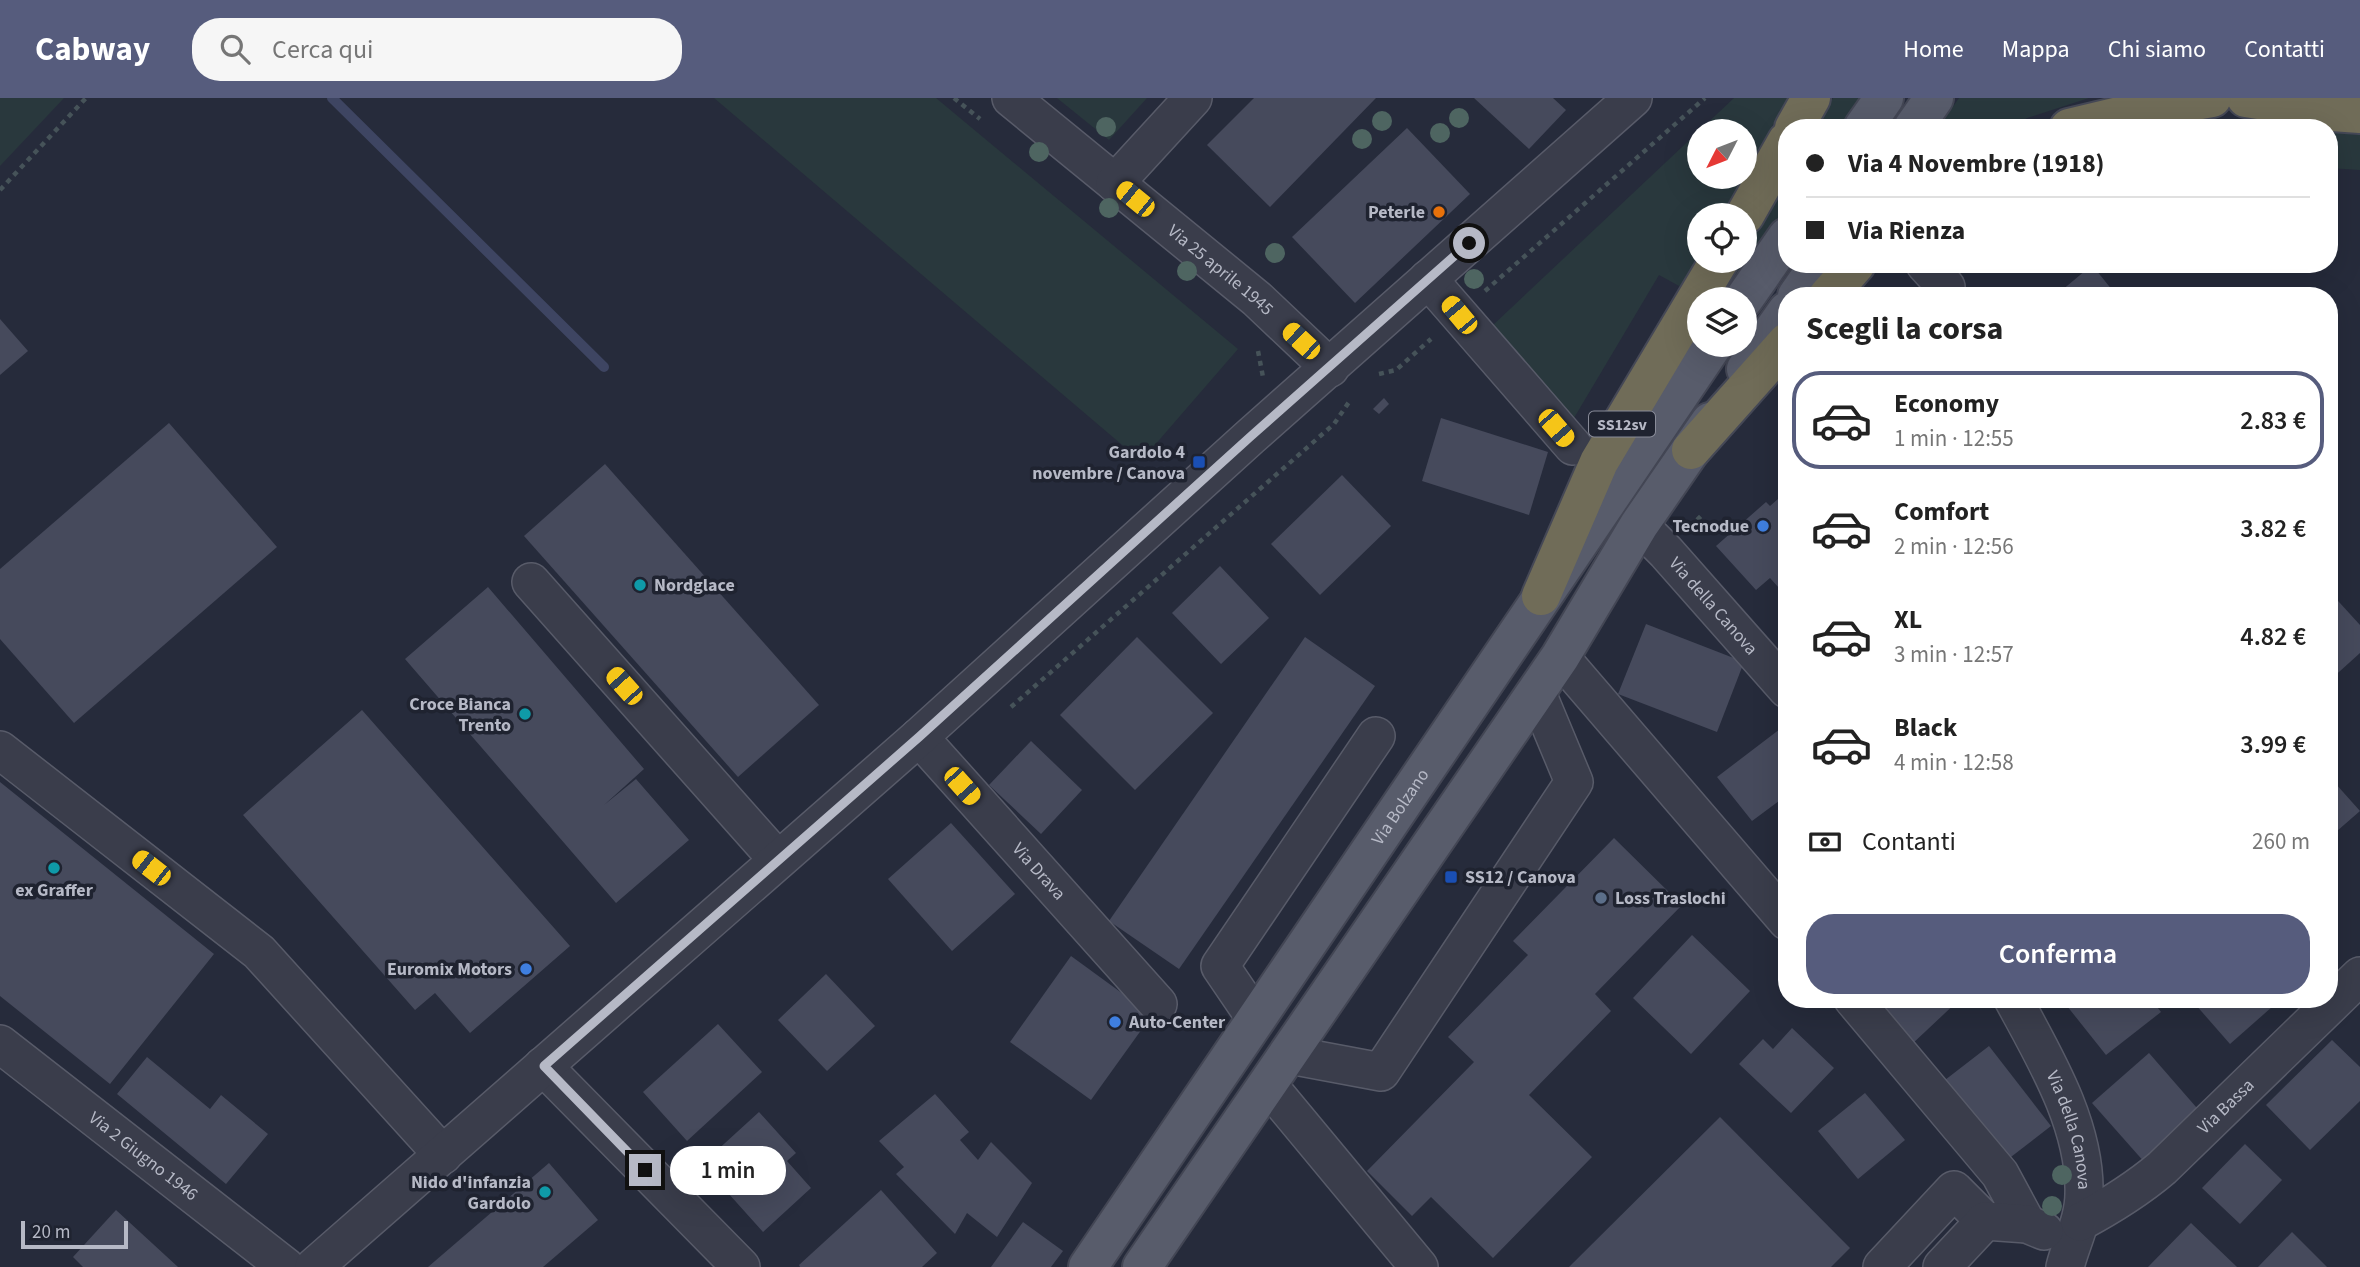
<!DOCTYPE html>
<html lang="it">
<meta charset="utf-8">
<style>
:root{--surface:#fff;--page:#f6f6f6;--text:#222;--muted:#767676;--line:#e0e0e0;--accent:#565c7d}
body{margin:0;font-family:"Source Sans 3",sans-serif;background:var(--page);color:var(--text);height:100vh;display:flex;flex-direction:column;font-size:26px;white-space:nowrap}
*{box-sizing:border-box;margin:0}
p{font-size:23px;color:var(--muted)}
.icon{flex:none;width:38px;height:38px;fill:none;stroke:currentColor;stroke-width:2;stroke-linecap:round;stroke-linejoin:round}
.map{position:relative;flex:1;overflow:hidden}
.side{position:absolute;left:1778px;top:189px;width:560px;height:721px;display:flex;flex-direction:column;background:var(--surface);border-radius:28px;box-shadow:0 7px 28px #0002}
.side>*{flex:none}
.top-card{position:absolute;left:1778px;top:21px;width:560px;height:154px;border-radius:28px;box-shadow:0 7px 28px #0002;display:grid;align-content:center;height:154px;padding:0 28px;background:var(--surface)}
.needle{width:46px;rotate:228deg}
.fabs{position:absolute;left:1687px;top:21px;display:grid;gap:14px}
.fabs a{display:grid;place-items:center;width:70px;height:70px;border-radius:50%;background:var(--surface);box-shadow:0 7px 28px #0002;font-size:35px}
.scale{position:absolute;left:21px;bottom:18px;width:107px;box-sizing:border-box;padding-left:7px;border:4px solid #b6b9c6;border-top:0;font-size:19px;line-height:24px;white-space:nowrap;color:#b6b9c6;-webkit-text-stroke:5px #1f2330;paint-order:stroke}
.end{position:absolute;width:32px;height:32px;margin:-16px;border:9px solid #b6b9c6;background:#111;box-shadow:0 0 0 4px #111}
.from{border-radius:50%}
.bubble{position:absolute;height:49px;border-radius:24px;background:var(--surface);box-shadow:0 7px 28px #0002;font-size:23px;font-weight:600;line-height:49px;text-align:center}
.car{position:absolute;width:21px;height:42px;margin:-21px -10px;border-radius:9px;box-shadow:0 0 5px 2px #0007;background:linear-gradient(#f5c518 24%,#345 0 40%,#f5c518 0 76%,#345 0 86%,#f5c518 0)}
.top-card b{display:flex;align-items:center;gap:24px;height:66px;font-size:26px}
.top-card b+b{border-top:2px solid var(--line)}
.top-card i{width:18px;height:18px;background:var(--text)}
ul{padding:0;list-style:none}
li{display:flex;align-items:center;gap:21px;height:98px;margin:0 14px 10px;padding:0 14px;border:4px solid transparent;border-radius:28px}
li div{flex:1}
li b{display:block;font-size:26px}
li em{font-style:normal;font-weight:600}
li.on{border-color:var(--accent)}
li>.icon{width:63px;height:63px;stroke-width:1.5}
h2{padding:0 28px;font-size:32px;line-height:84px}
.pay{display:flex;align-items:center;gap:18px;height:77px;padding:0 28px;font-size:26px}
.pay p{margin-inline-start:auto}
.cta{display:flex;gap:14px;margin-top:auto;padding:14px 28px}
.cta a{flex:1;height:80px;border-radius:28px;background:var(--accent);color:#fff;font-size:28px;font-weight:600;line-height:80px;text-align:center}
header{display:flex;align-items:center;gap:42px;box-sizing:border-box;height:98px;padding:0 35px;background:var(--accent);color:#fff}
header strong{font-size:33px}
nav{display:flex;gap:38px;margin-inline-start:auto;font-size:24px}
.search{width:490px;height:63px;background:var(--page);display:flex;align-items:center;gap:18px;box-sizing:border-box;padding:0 24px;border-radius:28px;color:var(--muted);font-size:26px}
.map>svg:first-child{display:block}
.green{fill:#29383d}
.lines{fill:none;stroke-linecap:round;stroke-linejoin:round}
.stream{stroke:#3e4562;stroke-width:10}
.building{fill:#464a5c}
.minor-casing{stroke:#585b69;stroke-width:40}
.major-casing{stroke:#434654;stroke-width:42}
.highway-casing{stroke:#454856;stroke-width:42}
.path{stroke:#465359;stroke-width:4.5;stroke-dasharray:5 5;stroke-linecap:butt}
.minor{stroke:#3a3d4b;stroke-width:37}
.major{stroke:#585c6b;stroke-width:38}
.highway{stroke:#706c58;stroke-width:38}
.tree{fill:#4e6561}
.route{stroke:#b6b9c6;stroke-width:9}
.food-dot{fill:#e8710a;stroke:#1f2330;stroke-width:2.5}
.transit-dot{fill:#1a4fb4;stroke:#1f2330;stroke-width:2.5}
.shop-dot{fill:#3f7fe0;stroke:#1f2330;stroke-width:2.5}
.culture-dot{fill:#0f9aa8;stroke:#1f2330;stroke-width:2.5}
.service-dot{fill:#5c6f8a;stroke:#1f2330;stroke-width:2.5}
.labels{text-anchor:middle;stroke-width:7;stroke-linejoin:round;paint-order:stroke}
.shield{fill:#1f2330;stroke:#898c99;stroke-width:2}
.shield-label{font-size:16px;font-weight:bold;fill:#b6b9c6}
.poi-label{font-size:18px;font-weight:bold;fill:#b6b9c6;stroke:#1f2330;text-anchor:end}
.street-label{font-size:18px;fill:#b6b9c6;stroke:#1f2330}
</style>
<header>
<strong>Cabway</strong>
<div class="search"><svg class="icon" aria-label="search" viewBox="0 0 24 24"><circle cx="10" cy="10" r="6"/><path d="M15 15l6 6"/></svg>Cerca qui</div>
<nav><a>Home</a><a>Mappa</a><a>Chi siamo</a><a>Contatti</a></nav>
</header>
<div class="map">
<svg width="2360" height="1169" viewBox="0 0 2360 1169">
<rect width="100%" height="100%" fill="#262b3b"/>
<g class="green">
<path d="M0 0H64L0 68Z"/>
<path d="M714 0H936L1238 251 1141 363Z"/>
<path d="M1057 0H1147L1109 42Z"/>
<path d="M1734 0H1788L1745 77V33H1699V79H1744L1722 117H1699V156L1681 189 1659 177 1571 325 1493 227Z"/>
<path d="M1833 0H1861L1840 30H1816Z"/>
<path d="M1959 0H2089L2027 20 2009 30H1938Z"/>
<path d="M2329 34 2360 37V72L2329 70Z"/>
<path d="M1787 81V108L1723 201H1716L1739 163H1745V153Z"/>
</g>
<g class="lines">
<path class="stream" d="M332 0 604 269"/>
</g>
<g class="building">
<path d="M1254 0H1376L1270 109 1207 47Z"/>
<path d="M1474 0H1553L1566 12 1529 51Z"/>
<path d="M1407 30 1470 96 1355 205 1292 139Z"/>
<path d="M2092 167 2117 198H2055Z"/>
<path d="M0 221 28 253 0 277Z"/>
<path d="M1384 300 1389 306 1379 316 1373 311Z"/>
<path d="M1441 320 1548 354 1529 417 1422 383Z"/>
<path d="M169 325 277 449 74 625 0 541V471Z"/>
<path d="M605 366 819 607 738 679 524 438Z"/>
<path d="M1342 377 1391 428 1320 497 1271 446Z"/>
<path d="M1787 393V483L1779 490 1770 480 1756 492 1716 448 1766 404 1770 408Z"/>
<path d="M1220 468 1269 520 1221 566 1172 515Z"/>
<path d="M488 489 644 671 604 707 636 681 689 742 616 805 405 561Z"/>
<path d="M2329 493 2360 527V555L2329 583Z"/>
<path d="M1646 526 1744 564 1717 634 1618 596Z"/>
<path d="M1137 539 1213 615 1135 692 1060 617Z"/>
<path d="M1305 539 1375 588 1179 871 1109 823Z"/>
<path d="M362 612 570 848 470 935 435 895 415 912 243 717Z"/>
<path d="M1784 628 1787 633V697L1752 723 1717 679Z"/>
<path d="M1031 643 1082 692 1041 736 989 687Z"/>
<path d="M0 684 214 856 110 986 0 898Z"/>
<path d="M2335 685 2360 713 2329 740V690Z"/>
<path d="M951 725 1015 796 952 853 888 781Z"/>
<path d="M1614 740 1682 807 1595 896 1611 913 1529 997 1592 1059 1493 1160 1431 1099 1412 1118 1367 1073 1474 964 1448 939 1528 857 1513 843Z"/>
<path d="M1692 837 1750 893 1691 956 1633 900Z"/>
<path d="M1071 858 1152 917 1091 1002 1010 944Z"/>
<path d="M826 876 875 928 827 973 778 922Z"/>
<path d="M1868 901H1960L1911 947Z"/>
<path d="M2075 901H2151L2161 914 2106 957 2067 908Z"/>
<path d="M2200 901H2281L2230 946 2195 906Z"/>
<path d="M718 926 762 974 687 1043 643 994Z"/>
<path d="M1792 930 1834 970 1791 1015 1739 966 1763 941 1773 951Z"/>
<path d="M2332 942 2360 969V1003L2310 1052 2266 1007Z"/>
<path d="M1989 948 2051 1028 2007 1062 1945 982Z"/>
<path d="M2149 955 2203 1017 2146 1066 2092 1005Z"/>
<path d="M147 959 210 1011 221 997 268 1036 226 1086 117 996Z"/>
<path d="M1865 995 1905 1042 1858 1081 1818 1033Z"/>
<path d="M935 996 969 1034 960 1042 978 1062 991 1044 1032 1085 997 1139 967 1115 955 1136 896 1076 904 1069 879 1043Z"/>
<path d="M759 1014 796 1055 787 1063 811 1090 763 1134 702 1066Z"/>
<path d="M1720 1019 1850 1150 1831 1169H1569Z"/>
<path d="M2245 1046 2282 1082 2240 1126 2202 1090Z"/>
<path d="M549 1065 598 1122 543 1169H428Z"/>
<path d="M881 1092 937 1155 922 1169H800L799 1167Z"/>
<path d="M116 1112 178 1169H83L73 1159Z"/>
<path d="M1023 1124 1063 1153 1051 1169H991Z"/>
<path d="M2191 1125 2237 1169H2148Z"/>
<path d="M2292 1134 2327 1169H2258Z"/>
</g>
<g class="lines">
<defs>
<g id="minor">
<path id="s1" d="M1011 0 1257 201 1330 270"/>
<path d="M1115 85 1193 0"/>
<path d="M1925 166 1946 189"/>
<path d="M1428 181 1573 348"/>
<path id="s2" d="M1639 427 1666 454 1787 591"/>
<path d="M531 484 778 762"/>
<path d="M1560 559 1787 823"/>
<path id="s3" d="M919 639 1158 906"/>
<path d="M0 652 259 854 443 1057"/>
<path d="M1853 901 2000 1076 2027 1126"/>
<path id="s4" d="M2013 901C2045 960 2086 1028 2084 1096 2084 1121 2071 1145 2065 1169"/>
<path d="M1256 921 1220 868 1376 638"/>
<path id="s5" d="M0 946 286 1169"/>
<path d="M1290 957 1381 974 1574 684 1536 593"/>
<path d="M543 968 741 1169"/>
<path d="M1268 987 1419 1169"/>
<path id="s6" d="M2080 1124C2110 1108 2136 1092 2162 1070L2360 878"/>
<path d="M314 1169 919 639 1250 339 1633 0"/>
<path d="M1882 1169 1954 1092 1985 1123"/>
<path d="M1942 1169 1985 1123 2027 1126 2044 1133"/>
</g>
<g id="major">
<path d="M1863 30 1884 0"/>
<path d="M1913 30 1934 0"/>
<path d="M1797 198 1819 166"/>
<path d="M1744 201 1787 139"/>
<path d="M1746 271 1787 213"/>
<path id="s7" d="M1088 1169 1713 247"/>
<path d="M1142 1169 1560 559 1639 427 1710 324"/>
</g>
<g id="highway">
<path d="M2246 0 2332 14 2360 16"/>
<path d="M1794 30 1811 0"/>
<path d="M2069 30 2144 12 2212 0"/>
<path d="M1745 117 1787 43"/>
<path d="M1828 198 1856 166"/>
<path d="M1691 352 1787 244"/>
<path d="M1541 498 1599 364 1719 163"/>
</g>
</defs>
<use href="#minor" class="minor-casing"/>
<use href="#major" class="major-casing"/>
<use href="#highway" class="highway-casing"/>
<g class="path">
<path d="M954 0 980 21"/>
<path d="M0 92 86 0"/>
<path d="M1485 193 1705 0"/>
<path d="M1258 253 1263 279"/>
<path d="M1379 276 1396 272 1431 241"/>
<path d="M1690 429 1704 415"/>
<path d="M1011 609 1334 326 1349 304"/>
</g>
<use href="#minor" class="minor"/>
<use href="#major" class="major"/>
<use href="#highway" class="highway"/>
</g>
<g class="tree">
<circle cx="1459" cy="20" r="10"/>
<circle cx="1382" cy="23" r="10"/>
<circle cx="1106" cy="29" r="10"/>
<circle cx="1440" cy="35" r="10"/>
<circle cx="1362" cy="41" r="10"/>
<circle cx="1039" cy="54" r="10"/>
<circle cx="1109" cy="110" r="10"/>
<circle cx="1275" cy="155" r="10"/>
<circle cx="1187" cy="173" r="10"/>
<circle cx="1474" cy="181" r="10"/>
<circle cx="2062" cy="1077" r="10"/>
<circle cx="2052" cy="1108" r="10"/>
</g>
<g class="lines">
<path class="route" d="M645 1072 544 968 919 639 1250 339 1469 145"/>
</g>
<circle class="food-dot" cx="1439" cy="114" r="7"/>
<g class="transit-dot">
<rect x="1192" y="357" width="14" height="14" rx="3.5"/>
<rect x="1444" y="772" width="14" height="14" rx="3.5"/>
</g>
<g class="shop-dot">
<circle cx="1763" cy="428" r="7"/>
<circle cx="526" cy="871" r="7"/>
<circle cx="1115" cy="924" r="7"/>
</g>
<g class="culture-dot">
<circle cx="640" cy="487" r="7"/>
<circle cx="525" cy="616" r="7"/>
<circle cx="54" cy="770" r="7"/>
<circle cx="545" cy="1094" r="7"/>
</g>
<circle class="service-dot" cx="1601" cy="800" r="7"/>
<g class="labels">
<rect class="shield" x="1589" y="313.5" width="66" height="25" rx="5"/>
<g class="shield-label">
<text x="1622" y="332">SS12sv</text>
</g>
<g class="poi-label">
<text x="1425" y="120">Peterle</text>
<text x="1185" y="360">Gardolo 4<tspan x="1185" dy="21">novembre / Canova</tspan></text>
<text x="1749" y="434">Tecnodue</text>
<text x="654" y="493" text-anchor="start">Nordglace</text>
<text x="511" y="612">Croce Bianca<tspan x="511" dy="21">Trento</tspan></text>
<text x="1465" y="785" text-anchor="start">SS12 / Canova</text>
<text x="54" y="798" text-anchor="middle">ex Graffer</text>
<text x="1615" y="806" text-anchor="start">Loss Traslochi</text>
<text x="512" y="877">Euromix Motors</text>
<text x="1129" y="930" text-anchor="start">Auto-Center</text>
<text x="531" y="1090">Nido d'infanzia<tspan x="531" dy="21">Gardolo</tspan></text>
</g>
<g class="street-label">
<text dy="6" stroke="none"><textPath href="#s1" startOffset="271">Via 25 aprile 1945</textPath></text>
<text dy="6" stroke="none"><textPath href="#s2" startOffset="110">Via della Canova</textPath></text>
<text dy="6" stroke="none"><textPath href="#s7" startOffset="556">Via Bolzano</textPath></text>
<text dy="6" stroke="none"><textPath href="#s3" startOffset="180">Via Drava</textPath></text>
<text dy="6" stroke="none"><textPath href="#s6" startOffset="187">Via Bassa</textPath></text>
<text dy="6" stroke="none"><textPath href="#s4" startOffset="144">Via della Canova</textPath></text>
<text dy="6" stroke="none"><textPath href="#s5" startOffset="182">Via 2 Giugno 1946</textPath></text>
</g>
</g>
</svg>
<div class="fabs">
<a><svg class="needle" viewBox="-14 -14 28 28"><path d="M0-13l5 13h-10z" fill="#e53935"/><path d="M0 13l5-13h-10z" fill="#767676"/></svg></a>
<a><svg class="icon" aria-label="locate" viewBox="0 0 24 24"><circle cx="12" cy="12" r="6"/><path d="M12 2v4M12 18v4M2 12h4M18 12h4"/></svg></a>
<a><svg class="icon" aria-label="layers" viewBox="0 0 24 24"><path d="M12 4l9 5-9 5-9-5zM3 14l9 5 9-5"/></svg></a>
</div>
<div class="scale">20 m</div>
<i class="end from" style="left:1469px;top:145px"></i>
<i class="end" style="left:645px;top:1072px"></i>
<div class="bubble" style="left:670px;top:1048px;width:116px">1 min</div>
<i class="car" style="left:1135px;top:101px;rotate:309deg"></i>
<i class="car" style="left:1459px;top:217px;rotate:320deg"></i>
<i class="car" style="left:1301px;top:243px;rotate:313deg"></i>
<i class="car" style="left:1556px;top:330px;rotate:139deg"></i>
<i class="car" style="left:624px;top:588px;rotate:318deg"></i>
<i class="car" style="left:962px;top:688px;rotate:138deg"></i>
<i class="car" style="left:151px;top:770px;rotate:308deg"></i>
<div class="top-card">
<b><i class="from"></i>Via 4 Novembre (1918)</b>
<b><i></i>Via Rienza</b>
</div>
<section class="side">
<h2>Scegli la corsa</h2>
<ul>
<li class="on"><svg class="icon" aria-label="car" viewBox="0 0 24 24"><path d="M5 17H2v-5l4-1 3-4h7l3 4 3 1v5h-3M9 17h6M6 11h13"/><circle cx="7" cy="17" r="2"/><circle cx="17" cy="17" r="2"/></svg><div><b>Economy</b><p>1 min · 12:55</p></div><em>2.83 €</em></li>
<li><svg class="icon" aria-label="car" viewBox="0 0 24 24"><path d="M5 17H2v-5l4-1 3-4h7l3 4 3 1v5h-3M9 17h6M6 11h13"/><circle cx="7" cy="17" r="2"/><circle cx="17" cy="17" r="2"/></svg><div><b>Comfort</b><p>2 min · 12:56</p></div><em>3.82 €</em></li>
<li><svg class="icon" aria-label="car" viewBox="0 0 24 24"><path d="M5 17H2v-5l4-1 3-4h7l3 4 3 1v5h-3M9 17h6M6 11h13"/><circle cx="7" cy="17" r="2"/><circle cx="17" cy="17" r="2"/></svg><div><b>XL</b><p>3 min · 12:57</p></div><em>4.82 €</em></li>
<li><svg class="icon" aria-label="car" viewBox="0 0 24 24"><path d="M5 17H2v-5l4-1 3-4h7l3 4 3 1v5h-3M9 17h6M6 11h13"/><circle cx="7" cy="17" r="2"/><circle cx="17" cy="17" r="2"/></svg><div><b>Black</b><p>4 min · 12:58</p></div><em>3.99 €</em></li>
</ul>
<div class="pay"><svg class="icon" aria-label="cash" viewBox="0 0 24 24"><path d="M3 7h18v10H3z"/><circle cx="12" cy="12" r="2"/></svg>Contanti<p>260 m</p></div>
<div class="cta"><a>Conferma</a></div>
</section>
</div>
